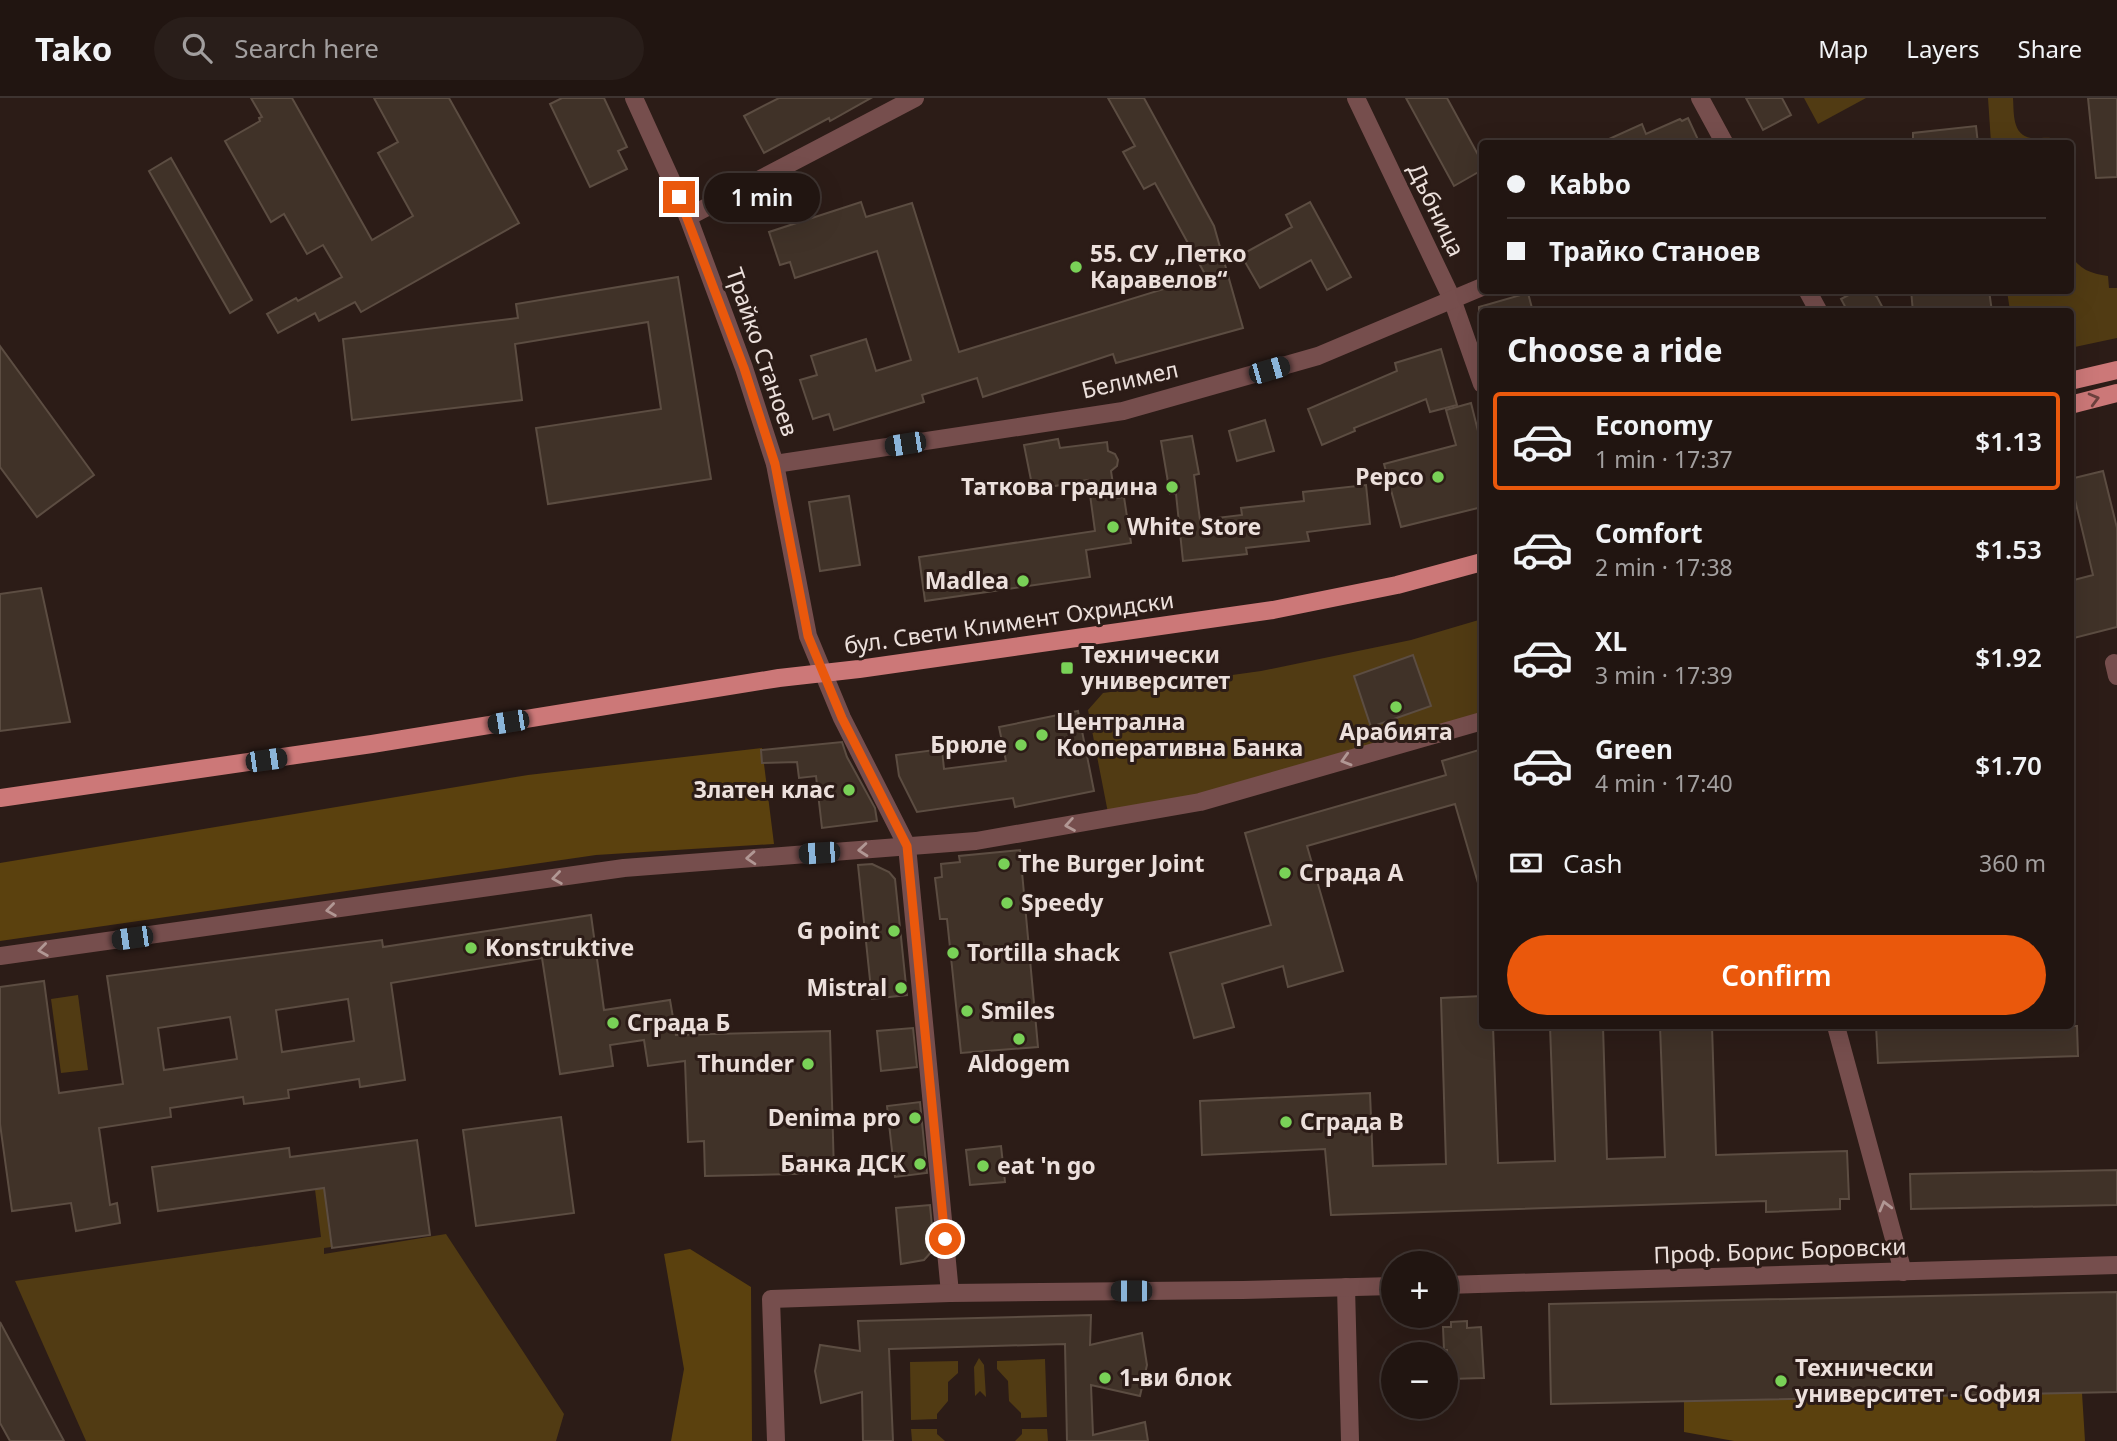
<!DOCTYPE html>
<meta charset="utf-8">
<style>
:root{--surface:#211511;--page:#291e1a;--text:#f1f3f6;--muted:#a29f9f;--line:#3e3431;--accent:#ea580c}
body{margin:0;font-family:"Noto Sans",sans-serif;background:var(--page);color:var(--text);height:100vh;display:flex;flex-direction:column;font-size:26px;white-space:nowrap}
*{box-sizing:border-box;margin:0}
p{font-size:23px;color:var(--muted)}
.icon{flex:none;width:38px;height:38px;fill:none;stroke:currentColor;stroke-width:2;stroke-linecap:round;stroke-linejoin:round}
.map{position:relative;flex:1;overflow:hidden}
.side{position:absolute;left:1479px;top:210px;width:595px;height:721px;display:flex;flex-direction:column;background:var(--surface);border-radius:7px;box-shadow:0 7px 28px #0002,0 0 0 2px var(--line)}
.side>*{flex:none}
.guide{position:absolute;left:1479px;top:42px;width:595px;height:154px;border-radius:7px;box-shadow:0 7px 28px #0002,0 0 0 2px var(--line);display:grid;align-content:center;height:154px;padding:0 28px;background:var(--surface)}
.controls{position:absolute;left:1381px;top:1153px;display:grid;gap:14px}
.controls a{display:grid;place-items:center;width:77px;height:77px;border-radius:50%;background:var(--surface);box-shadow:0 7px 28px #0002,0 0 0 2px var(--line);font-size:35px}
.end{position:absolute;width:32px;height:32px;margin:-16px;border:9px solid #ea580c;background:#fff;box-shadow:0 0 0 4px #fff}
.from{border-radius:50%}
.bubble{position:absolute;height:49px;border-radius:24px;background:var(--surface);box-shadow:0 7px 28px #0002,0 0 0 2px var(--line);font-size:23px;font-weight:600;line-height:49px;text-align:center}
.car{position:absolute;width:21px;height:42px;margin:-21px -10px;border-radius:9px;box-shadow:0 0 5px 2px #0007;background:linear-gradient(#222 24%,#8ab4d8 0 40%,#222 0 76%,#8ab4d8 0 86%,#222 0)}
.guide b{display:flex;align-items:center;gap:24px;height:66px;font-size:26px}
.guide b+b{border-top:2px solid var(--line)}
.guide i{width:18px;height:18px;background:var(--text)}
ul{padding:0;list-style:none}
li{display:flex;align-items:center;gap:21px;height:98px;margin:0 14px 10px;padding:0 14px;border:4px solid transparent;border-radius:7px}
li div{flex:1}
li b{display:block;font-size:26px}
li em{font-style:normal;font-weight:600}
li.active{border-color:var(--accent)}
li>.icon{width:63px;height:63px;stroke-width:1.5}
h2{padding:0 28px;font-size:32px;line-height:84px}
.pay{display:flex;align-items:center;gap:18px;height:77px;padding:0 28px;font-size:26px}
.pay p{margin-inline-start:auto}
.cta{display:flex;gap:14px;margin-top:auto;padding:14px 28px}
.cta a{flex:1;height:80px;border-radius:42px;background:var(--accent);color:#fff;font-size:28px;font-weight:600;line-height:80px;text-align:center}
header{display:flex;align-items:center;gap:42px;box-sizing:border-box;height:98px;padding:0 35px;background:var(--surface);border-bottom:2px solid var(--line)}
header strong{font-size:33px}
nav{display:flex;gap:38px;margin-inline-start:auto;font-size:24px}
.search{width:490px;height:63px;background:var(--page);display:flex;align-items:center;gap:18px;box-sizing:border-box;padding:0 24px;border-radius:38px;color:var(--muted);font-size:26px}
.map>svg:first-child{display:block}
.green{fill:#513b13}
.forest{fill:#5b410e}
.building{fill:#403228;stroke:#5c4d42;stroke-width:2;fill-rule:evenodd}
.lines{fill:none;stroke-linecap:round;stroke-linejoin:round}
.minor{stroke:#764e4d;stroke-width:18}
.major{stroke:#cc7878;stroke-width:18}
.oneway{stroke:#6c413e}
.oneway2{stroke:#b19794}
.route{stroke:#ea580c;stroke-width:9}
.poi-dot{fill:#79d157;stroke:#2c1c17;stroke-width:2.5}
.labels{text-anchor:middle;stroke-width:6;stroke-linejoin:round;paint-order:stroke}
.street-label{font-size:23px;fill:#ece0dc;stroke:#2c1c17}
.poi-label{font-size:23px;font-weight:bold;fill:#ece0dc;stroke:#2c1c17;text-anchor:start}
</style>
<header>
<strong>Tako</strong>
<div class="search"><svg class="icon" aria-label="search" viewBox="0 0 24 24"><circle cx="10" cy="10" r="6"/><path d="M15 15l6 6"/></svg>Search here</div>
<nav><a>Map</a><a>Layers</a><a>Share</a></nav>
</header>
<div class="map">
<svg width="2117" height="1343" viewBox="0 0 2117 1343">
<rect width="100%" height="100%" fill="#2c1c17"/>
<g class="green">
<path d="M1804 0H1866L1818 26Z"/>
<path d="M1988 0H2013C2014 15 2012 37 2031 40 2040 41 2047 38 2055 41L2057 45H1991Z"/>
<path d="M2070 156C2079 171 2091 176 2108 178L2109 190H2117V240L2070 250V214L2010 213 2007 193 2070 192Z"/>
<path d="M1482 521V623L1109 720 1088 612 1103 595 1261 573 1411 542Z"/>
<path d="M78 897 88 972 61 975 51 901Z"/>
<path d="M311 1060 425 1136 324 1150V1156L446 1136 564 1316 556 1343H86L15 1183 321 1139Z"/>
<path d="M979 1260 984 1267 986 1299 980 1293 975 1298 974 1269Z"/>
<path d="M1045 1261 1047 1319 1021 1320V1315L1009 1303 1008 1283 997 1271V1263Z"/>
<path d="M958 1263V1275L948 1284V1303L937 1316V1321L911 1322 910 1264Z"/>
<path d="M911 1331H937V1336L945 1343H912Z"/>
<path d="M1022 1331H1047L1048 1343H1015L1022 1336Z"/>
</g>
<g class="forest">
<path d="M762 650 774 746 596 757 0 843V765L528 677Z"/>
<path d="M690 1151 751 1189 752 1343H671L684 1271 664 1156Z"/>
<path d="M2082 1295 2085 1343H1734L1684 1334V1303Z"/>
</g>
<g class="building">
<path d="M251 0H292L372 142 413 118 378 55 398 44 374 0H449L519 125 361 214 355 204 319 223 315 215 278 235 267 216 296 200 298 203 342 179 323 147 307 156 284 116 271 124 225 43 260 23 259 20 262 19Z"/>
<path d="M562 0H604L627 49 618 53 627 71 590 89 550 6Z"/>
<path d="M779 0H871L830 23 829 20 764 55 744 18Z"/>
<path d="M1108 0H1144L1214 128 1243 230 1116 265 1113 256 983 299 977 280 922 297 924 304 834 332 829 316 813 321 800 282 817 277 811 258 866 241 876 273 911 262 877 153 795 180 790 164 780 167 769 134 861 104 866 119 912 105 959 254 1206 178 1155 85 1144 91 1123 54 1135 48Z"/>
<path d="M1406 0H1447L1482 64V72L1454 88Z"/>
<path d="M1746 0H1782L1791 17 1763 32Z"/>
<path d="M2088 0H2117V79L2096 80Z"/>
<path d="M1688 20 1700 46H1598L1642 26 1646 36 1680 21 1682 23Z"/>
<path d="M1976 28 1978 46H1913V35Z"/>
<path d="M171 60 252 202 230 215 149 73Z"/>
<path d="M1310 104 1351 179 1327 192 1311 162 1260 190 1241 157 1292 129 1286 117Z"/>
<path d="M678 179 711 381 548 406 536 330 661 311 648 224 515 246 522 302 352 322 343 241 518 220 516 206Z"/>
<path d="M1858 192H1869L1877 199 1885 214H1848L1841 201Z"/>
<path d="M1911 192H1989L1992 214H1913Z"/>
<path d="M1528 195 1533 214H1479V209Z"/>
<path d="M0 248 94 377 37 419 0 369Z"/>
<path d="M1441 251 1457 307 1430 314 1426 301 1354 330 1355 333 1322 347 1308 311 1397 273 1395 265Z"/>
<path d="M1471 305 1482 349V409L1401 429 1384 366 1456 347 1446 312Z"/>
<path d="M1265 322 1274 353 1237 363 1229 333Z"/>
<path d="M1192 338 1199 376 1194 377 1200 422 1242 417 1241 410 1304 403 1303 394 1366 387 1370 426 1307 434 1309 443 1246 450 1247 456 1183 463 1176 396H1170L1161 343Z"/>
<path d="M1058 341 1060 350 1107 344 1108 353 1115 356 1118 362 1117 368 1111 373 1115 400 1124 399 1131 445 1086 452 1090 479 925 503 919 459 1095 433 1088 382 1033 392 1024 347Z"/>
<path d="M2103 373 2117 430V529L2070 541V483L2093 477 2070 381Z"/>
<path d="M849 398 860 467 820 473 809 404Z"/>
<path d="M41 490 70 624 0 633V496Z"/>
<path d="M1413 557 1431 608 1371 629 1354 578Z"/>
<path d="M1078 613 1094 693 1015 709 1013 700 917 714 899 678 896 657 942 651 944 671 1006 663 999 629Z"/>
<path d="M842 644 847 659 875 710 877 723 822 730 816 678 799 680 797 664 762 665 761 652Z"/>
<path d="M1482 651V785H1478L1455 706 1307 748 1343 873 1288 889 1283 868 1222 886 1234 929 1194 940 1170 855 1271 827 1245 735 1446 677 1442 663Z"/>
<path d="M1020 752 1038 949 961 955 947 821H940L935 780 942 779 941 766 960 764 959 758Z"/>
<path d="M872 766 889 774 895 781 907 897 872 901 858 767Z"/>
<path d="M591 817 604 912 670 902 676 937 830 933 834 1075 705 1078 704 1043 688 1044 685 963 648 968 644 942 610 947 613 968 560 976 542 860 391 885 405 982 360 989 359 981 288 992 289 1000 244 1006 243 999 170 1010 171 1019 99 1030 110 1107 117 1105 120 1125 76 1133 71 1105 12 1113 0 1026V889L44 883 59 995 123 986 107 878 382 842 383 849ZM348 901 354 943 282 954 276 912ZM230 919 237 961 164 972 158 930Z"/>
<path d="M1482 898V928H1493L1498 1065 1555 1063 1550 928H1603L1607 1061 1665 1059 1660 928H1712L1716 1057 1847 1053 1849 1101H1840V1111L1766 1114V1103L1331 1117 1325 1051 1202 1057 1200 1003 1370 995 1373 1068 1446 1066 1441 900Z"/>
<path d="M1876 928H2077L2078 958 1878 965Z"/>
<path d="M913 930 917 969 881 973 877 933Z"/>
<path d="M920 1004 927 1075 895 1079 887 1008Z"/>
<path d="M561 1019 574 1115 476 1128 463 1032Z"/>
<path d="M417 1042 430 1137 332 1150 324 1090 158 1113 152 1069 289 1050 290 1059Z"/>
<path d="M1001 1048 1005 1084 970 1087 966 1052Z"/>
<path d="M2117 1072V1107L1911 1111 1910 1076Z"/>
<path d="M930 1107 934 1151 924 1162 901 1166 896 1110Z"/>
<path d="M2117 1194V1294L1551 1306 1549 1206Z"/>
<path d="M1091 1217 1090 1247 1142 1235 1147 1267 1140 1298 1091 1287 1093 1337 1145 1324 1148 1343H1067L1065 1246 889 1251 893 1343H863L862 1294 821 1305 815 1273 820 1247 860 1253 858 1223Z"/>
<path d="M1467 1223V1230L1481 1229 1484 1280 1449 1281 1447 1252H1444L1443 1229H1451V1224Z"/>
<path d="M0 1224 64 1343H10L0 1325Z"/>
</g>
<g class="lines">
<g class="minor">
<path d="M634 0 688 119 744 270 775 366 808 538 842 620 907 748 950 1195"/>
<path d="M1356 0 1452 201 1482 286"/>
<path d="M1700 0 1725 46"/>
<path d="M688 119 915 0"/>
<path d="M1807 192 1819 214"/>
<path d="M775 366 1123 313 1318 258 1482 189"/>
<path d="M2114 565 2117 578"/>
<path d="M0 858 624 770 976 743 1200 704 1482 623"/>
<path d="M1836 928 1903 1174"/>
<path d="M1446 1187 2117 1167"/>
<path d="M1346 1189 1350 1343"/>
<path d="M776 1343 771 1201 950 1195 1243 1192 1393 1188"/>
</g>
<g class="major">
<path d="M2070 283 2117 272"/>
<path d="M2070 307 2117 295"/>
<path d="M0 700 372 646 779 580 859 571 1273 512 1397 487 1482 464"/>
</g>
</g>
<defs><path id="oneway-chevron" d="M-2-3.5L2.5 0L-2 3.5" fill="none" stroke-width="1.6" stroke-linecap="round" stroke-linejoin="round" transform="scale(1.75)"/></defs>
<use class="oneway" href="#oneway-chevron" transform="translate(2094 301) rotate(-15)"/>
<g class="oneway2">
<use href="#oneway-chevron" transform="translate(1346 662) rotate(164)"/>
<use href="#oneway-chevron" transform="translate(1070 727) rotate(170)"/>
<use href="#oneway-chevron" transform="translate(863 752) rotate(175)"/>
<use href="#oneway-chevron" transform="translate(751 760) rotate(176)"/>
<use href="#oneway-chevron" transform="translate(557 780) rotate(172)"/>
<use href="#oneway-chevron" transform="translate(331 812) rotate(172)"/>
<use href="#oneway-chevron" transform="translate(43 852) rotate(172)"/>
<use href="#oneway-chevron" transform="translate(1885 1108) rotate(-105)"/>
</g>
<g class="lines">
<path class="route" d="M679 99 744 270 775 366 808 538 842 620 907 748 945 1141"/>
</g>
<g class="poi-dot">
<circle cx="1076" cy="169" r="7"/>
<circle cx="1438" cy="379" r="7"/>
<circle cx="1172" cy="389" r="7"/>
<circle cx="1113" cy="429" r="7"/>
<circle cx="1023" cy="483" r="7"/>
<rect x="1060" y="563" width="14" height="14" rx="3.5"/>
<circle cx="1396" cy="609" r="7"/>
<circle cx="1042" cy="637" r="7"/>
<circle cx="1021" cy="647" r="7"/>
<circle cx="849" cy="692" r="7"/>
<circle cx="1004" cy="766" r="7"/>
<circle cx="1285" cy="775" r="7"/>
<circle cx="1007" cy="805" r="7"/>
<circle cx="894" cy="833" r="7"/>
<circle cx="471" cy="850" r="7"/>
<circle cx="953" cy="855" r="7"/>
<circle cx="901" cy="890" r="7"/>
<circle cx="967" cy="913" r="7"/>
<circle cx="613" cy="925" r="7"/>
<circle cx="1019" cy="941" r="7"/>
<circle cx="808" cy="966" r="7"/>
<circle cx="915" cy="1020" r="7"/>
<circle cx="1286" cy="1024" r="7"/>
<circle cx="920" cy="1066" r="7"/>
<circle cx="983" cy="1068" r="7"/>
<circle cx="1105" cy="1280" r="7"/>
<circle cx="1781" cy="1283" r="7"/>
</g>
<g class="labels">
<g class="street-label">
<text transform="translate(1436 112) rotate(64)" y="8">Дъбница</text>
<text transform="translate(762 254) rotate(71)" y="8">Трайко Станоев</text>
<text transform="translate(1130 282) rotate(-13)" y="8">Белимел</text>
<text transform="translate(1009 525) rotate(-8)" y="8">бул. Свети Климент Охридски</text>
<text transform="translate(1780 1153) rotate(-2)" y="8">Проф. Борис Боровски</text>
</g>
<g class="poi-label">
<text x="1090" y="164">55. СУ „Петко<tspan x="1090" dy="26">Каравелов“</tspan></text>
<text x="1424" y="387" text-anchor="end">Pepco</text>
<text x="1158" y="397" text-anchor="end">Таткова градина</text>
<text x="1127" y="437">White Store</text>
<text x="1009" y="491" text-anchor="end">Madlea</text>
<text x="1081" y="565">Технически<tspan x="1081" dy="26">университет</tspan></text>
<text x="1056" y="632">Централна<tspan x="1056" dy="26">Кооперативна Банка</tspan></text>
<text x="1396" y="642" text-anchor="middle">Арабията</text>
<text x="1007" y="655" text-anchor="end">Брюле</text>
<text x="835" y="700" text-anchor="end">Златен клас</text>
<text x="1018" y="774">The Burger Joint</text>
<text x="1299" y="783">Сграда А</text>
<text x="1021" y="813">Speedy</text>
<text x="880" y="841" text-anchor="end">G point</text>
<text x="485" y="858">Konstruktive</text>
<text x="967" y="863">Tortilla shack</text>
<text x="887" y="898" text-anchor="end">Mistral</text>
<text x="981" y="921">Smiles</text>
<text x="627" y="933">Сграда Б</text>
<text x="794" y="974" text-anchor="end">Thunder</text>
<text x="1019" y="974" text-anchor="middle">Aldogem</text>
<text x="901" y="1028" text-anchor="end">Denima pro</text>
<text x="1300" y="1032">Сграда В</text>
<text x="906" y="1074" text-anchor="end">Банка ДСК</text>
<text x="997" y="1076">eat 'n go</text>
<text x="1795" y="1278">Технически<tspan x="1795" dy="26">университет - София</tspan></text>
<text x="1119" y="1288">1-ви блок</text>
</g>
</g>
</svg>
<div class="controls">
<a>+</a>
<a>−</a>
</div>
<i class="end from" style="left:945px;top:1141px"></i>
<i class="end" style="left:679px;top:99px"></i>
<div class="bubble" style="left:704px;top:75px;width:116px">1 min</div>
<i class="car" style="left:1269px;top:272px;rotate:74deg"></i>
<i class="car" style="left:905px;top:346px;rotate:261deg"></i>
<i class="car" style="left:508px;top:624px;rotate:261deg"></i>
<i class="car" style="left:266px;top:662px;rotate:82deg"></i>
<i class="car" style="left:819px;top:755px;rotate:266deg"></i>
<i class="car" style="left:132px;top:840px;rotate:262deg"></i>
<i class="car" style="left:1131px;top:1193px;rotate:270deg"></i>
<div class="guide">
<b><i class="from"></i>Kabbo</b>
<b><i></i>Трайко Станоев</b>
</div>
<section class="side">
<h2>Choose a ride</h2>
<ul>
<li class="active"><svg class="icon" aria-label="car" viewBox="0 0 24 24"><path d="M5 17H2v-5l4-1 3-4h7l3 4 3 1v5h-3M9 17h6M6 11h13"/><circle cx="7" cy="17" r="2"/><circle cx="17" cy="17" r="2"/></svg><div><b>Economy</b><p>1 min · 17:37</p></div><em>$1.13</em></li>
<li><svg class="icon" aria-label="car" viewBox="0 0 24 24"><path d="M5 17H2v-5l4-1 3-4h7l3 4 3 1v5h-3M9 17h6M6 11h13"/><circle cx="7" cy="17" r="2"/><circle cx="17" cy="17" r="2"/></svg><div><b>Comfort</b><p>2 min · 17:38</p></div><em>$1.53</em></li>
<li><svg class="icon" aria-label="car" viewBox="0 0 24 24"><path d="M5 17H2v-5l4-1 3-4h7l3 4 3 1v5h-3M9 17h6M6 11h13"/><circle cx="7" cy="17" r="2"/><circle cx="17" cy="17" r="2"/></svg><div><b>XL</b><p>3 min · 17:39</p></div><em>$1.92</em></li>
<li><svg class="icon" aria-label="car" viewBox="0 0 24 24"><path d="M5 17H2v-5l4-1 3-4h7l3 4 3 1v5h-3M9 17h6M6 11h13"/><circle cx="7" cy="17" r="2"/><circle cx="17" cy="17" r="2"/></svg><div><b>Green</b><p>4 min · 17:40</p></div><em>$1.70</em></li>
</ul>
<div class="pay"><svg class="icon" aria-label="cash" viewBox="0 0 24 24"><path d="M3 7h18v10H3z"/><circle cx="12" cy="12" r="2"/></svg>Cash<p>360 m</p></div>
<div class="cta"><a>Confirm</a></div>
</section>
</div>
